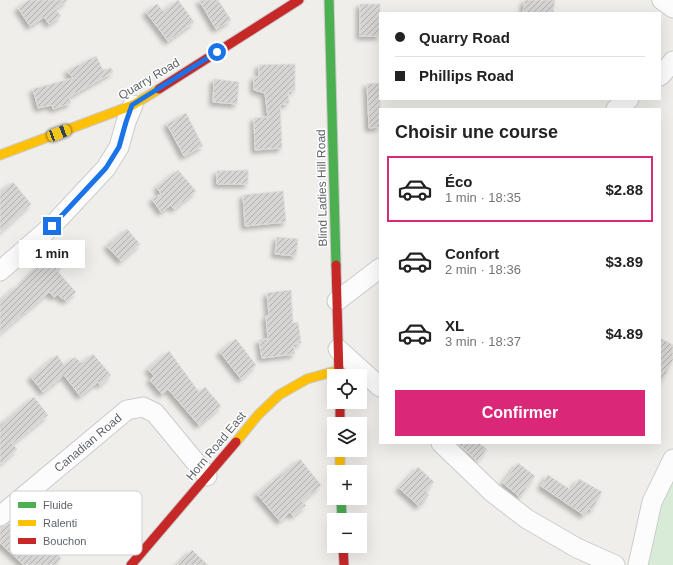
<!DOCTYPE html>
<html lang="fr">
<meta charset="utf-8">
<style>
:root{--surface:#fff;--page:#f6f6f6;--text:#222;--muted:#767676;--line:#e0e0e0;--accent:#db2777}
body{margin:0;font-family:Helvetica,sans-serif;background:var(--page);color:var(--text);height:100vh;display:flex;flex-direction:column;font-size:15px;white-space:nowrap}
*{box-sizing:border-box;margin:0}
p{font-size:13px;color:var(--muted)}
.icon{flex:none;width:22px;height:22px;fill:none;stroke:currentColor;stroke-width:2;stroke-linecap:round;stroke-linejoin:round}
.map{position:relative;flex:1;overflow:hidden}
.sheet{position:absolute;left:379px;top:108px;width:282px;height:336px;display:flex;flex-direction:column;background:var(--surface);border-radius:0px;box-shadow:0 4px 16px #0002}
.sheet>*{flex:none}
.top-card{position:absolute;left:379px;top:12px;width:282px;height:88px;border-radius:0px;box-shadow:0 4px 16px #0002;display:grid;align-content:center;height:88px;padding:0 16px;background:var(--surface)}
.controls{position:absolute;left:327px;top:369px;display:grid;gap:8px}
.controls a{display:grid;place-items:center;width:40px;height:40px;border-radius:0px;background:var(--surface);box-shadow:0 4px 16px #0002;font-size:20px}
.end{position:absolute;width:18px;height:18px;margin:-9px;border:5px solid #1a73e8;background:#fff;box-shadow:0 0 0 2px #fff}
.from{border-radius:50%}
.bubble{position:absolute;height:28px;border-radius:0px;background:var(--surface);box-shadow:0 4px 16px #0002;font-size:13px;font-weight:700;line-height:28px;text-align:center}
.car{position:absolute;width:12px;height:24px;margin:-12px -6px;border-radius:5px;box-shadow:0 0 3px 1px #0007;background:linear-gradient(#f5c518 24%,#345 0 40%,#f5c518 0 76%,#345 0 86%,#f5c518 0)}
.top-card b{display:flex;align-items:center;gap:14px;height:38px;font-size:15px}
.top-card b+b{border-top:1px solid var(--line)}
.top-card i{width:10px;height:10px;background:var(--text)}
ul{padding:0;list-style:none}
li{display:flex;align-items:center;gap:12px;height:66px;margin:0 8px 6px;padding:0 8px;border:2px solid transparent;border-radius:0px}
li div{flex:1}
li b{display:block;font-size:15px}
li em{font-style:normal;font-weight:700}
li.on{border-color:var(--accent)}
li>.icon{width:36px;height:36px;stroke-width:1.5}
h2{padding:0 16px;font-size:18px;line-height:48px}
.action{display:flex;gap:8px;margin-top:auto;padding:8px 16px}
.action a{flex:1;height:46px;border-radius:0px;background:var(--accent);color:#fff;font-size:16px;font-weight:700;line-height:46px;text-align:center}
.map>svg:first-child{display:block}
.park{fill:#d8ebd6}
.building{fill:url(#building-hatch);stroke:#deddd9;filter:url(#shadow)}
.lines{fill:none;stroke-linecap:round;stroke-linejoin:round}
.street-casing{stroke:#cbcccc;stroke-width:21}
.fast-casing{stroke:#cacacb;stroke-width:11}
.slow-casing{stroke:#cacacb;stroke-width:11}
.jam-casing{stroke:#cacacb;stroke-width:11}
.street{stroke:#fdfcfc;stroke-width:19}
.fast{stroke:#4caf50;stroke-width:9}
.slow{stroke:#ffc107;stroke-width:9}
.jam{stroke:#c62828;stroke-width:9}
.route{stroke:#1a73e8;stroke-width:5}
.labels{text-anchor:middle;stroke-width:3;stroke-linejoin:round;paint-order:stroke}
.street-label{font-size:12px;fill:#5f6368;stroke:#fff}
.key{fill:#fff;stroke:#cfd0d2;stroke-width:1}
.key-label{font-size:11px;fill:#5f6368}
</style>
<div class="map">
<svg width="673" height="565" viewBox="0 0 673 565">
<defs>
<pattern id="building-hatch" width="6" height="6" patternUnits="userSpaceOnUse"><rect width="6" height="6" fill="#d6d5d3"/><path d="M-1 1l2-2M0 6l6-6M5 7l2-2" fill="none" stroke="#b1b0af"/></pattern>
<filter id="shadow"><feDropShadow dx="-3.5" dy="3.5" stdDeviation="2" flood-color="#0004"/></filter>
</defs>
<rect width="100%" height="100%" fill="#efeeea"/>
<path class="park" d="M673 459V565H638Z"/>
<g class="building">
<path d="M29 0H68L55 9 61 16 49 24 44 17 30 26 18 8Z"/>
<path d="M178 0 194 22 168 41 146 12 157 4 163 11Z"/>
<path d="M199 0H218L231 20 216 29Z"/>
<path d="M525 0H555L553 13H523Z"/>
<rect x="360" y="4" width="20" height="32"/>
<path d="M96 56 103 70 111 68 113 72 69 97 71 103 53 109 52 105 38 108 33 89 73 78 67 71Z"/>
<path d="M295 64V90L288 91 289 103 280 105 282 148 255 150 254 118 268 117 265 93 254 90V77H259V65Z"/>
<path d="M214 79 239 82 237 104 213 102Z"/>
<path d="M380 83V127L369 128 367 84Z"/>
<path d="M186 113 203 146 184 156 167 124Z"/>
<path d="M178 170 196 191 174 209 171 205 161 212 152 199 161 194 157 187Z"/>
<path d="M248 170V184H217V171Z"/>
<path d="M13 182 31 204 0 232V192Z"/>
<path d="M283 191 286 222 245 226 243 195Z"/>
<path d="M127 229 140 244 121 261 107 246Z"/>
<path d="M277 237 298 239 296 256 275 254Z"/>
<path d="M50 256 61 269 58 272 76 292 66 301 64 298 62 299 58 294 54 297 49 292 0 333V301L17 286 18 287 36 269Z"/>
<path d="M291 290 293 323 298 322 301 343 293 344 295 354 262 358 259 340 268 339 266 316H269L267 293Z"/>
<path d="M660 338 673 345V360L660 385Z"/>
<path d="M236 339 256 365 241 379 220 352Z"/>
<path d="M169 351 199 392 205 387 221 406 199 425 168 389 162 394 150 380 154 376 148 369Z"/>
<path d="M93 354 111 375 100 385 98 382 80 396 64 375 43 392 31 377 57 355 64 365 75 357 81 363Z"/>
<path d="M34 397 48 415 12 444 17 449 0 464V425Z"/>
<path d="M457 443H479L487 449 477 461Z"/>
<path d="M300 459 321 485 302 501 306 505 293 516 290 512 280 521 257 494Z"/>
<path d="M518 463 535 476 520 497 503 483Z"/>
<path d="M418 467 434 482 426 491 429 495 419 506 399 488Z"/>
<path d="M548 475 571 490 579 479 602 492 592 510 589 508 584 515 541 486Z"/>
<path d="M13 520 44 551 48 546 61 558 56 563 58 565H24L0 543V527L7 525Z"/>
<path d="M192 550 208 565H177Z"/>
</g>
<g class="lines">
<defs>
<g id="street">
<path d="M662 0 673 8"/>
<path d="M660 76 663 73 673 61"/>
<path d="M616 109 629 99"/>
<path d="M0 271 52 226 106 168 119 147 126 122 133 105"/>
<path d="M337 301 380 268"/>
<path d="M338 349 380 387"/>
<path d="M441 443 493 493 527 519 577 548 615 565"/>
<path d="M0 516 127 410 143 407 155 413 207 476"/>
<path d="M638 565 652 502 673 459"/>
</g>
<g id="fast">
<path d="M329 0 336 265"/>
<path d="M341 498 342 520"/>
</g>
<g id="slow">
<path d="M0 155 133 105 159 89"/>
<path d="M236 442 258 415 279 395 307 379 339 370"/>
<path d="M340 450V472"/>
</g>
<g id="jam">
<path d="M159 89 299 0"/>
<path d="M336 265 339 376"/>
<path d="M340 402V424"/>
<path d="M343 546 344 565"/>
<path d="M131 565 236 442"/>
</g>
</defs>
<use href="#street" class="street-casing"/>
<use href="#fast" class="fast-casing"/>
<use href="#slow" class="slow-casing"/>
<use href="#jam" class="jam-casing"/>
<use href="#street" class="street"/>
<use href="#fast" class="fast"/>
<use href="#slow" class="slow"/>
<use href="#jam" class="jam"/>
</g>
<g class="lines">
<path class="route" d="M52 226 106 168 119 147 126 122 132 105 217 52"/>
</g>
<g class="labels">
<g class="street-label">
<text transform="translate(149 79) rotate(-31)" y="4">Quarry Road</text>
<text transform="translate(322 188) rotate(-91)" y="4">Blind Ladies Hill Road</text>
<text transform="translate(88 443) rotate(-40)" y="4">Canadian Road</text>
<text transform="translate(216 446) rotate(-50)" y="4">Horn Road East</text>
</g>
</g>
<rect x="10" y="491" width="132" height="64" rx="6" class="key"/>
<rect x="18" y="502" width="18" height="6" fill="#4caf50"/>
<rect x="18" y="520" width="18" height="6" fill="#ffc107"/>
<rect x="18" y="538" width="18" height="6" fill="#c62828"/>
<g class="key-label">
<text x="43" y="509">Fluide</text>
<text x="43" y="527">Ralenti</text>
<text x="43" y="545">Bouchon</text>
</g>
</svg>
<div class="controls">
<a><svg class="icon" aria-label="locate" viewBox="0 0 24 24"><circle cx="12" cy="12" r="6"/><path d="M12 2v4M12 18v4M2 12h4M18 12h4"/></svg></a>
<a><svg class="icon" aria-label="layers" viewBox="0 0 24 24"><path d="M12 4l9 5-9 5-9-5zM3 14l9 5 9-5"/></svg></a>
<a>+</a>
<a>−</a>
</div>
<i class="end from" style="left:217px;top:52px"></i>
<i class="end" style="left:52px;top:226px"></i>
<div class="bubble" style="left:19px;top:240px;width:66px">1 min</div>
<i class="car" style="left:59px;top:133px;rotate:69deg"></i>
<div class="top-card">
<b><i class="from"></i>Quarry Road</b>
<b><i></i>Phillips Road</b>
</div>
<section class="sheet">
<h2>Choisir une course</h2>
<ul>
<li class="on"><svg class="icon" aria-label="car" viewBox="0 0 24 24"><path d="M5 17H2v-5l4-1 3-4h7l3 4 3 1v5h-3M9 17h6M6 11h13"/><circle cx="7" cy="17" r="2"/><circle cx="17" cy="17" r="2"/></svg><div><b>Éco</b><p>1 min · 18:35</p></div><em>$2.88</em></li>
<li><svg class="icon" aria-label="car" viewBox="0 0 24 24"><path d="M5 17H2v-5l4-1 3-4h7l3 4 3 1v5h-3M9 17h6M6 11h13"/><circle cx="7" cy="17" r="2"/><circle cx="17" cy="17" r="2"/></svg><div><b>Confort</b><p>2 min · 18:36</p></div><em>$3.89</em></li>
<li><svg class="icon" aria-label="car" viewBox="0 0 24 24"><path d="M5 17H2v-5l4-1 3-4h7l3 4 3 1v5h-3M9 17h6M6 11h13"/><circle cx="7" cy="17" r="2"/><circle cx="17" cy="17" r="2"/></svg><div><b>XL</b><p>3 min · 18:37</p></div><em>$4.89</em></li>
</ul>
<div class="action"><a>Confirmer</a></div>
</section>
</div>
